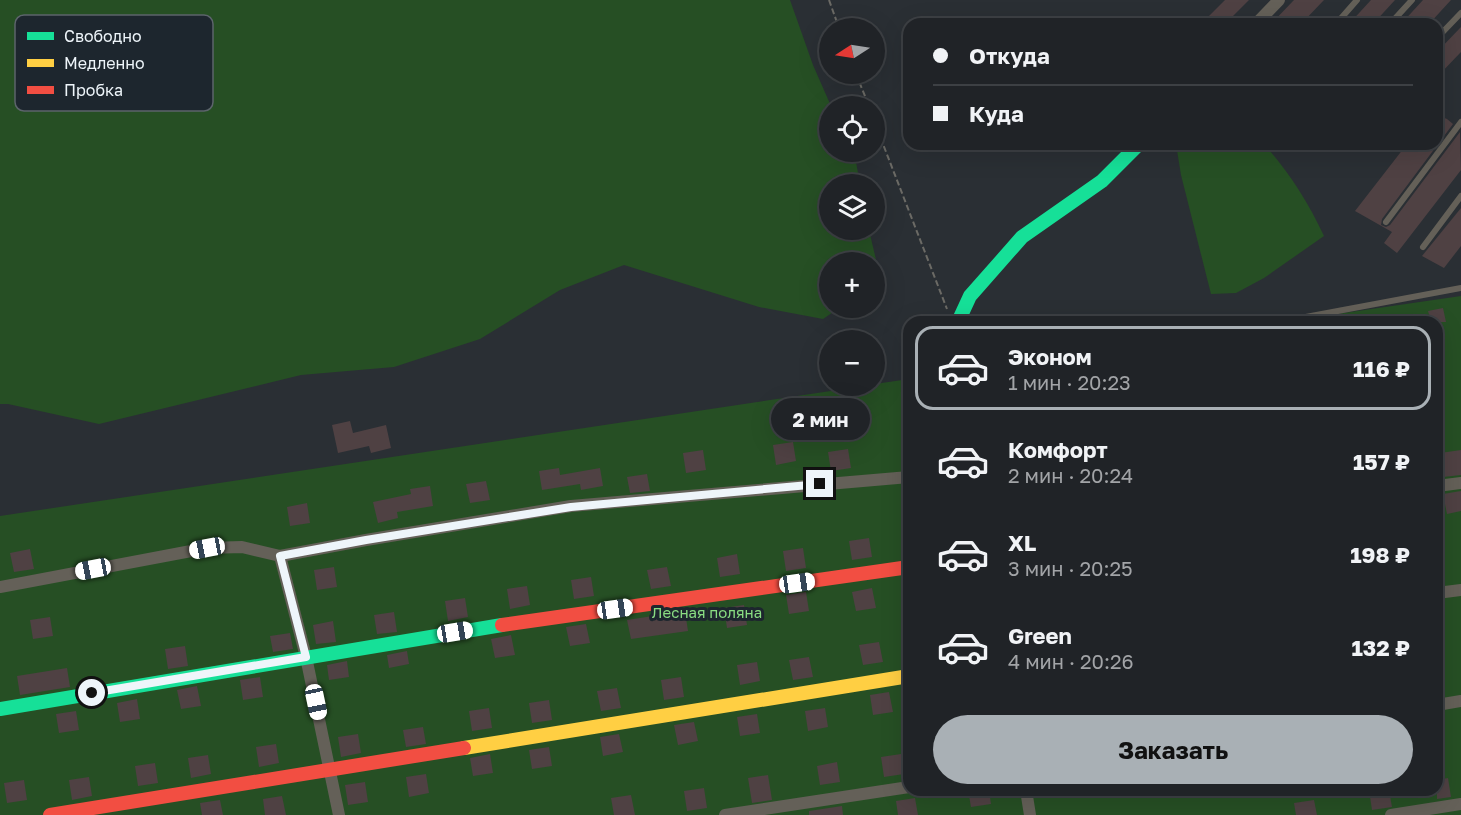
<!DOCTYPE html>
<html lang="ru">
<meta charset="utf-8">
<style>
:root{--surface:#202327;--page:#282b2f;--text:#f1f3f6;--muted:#a2a4a7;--line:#3d4044;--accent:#a9b0b5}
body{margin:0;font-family:"Golos Text",sans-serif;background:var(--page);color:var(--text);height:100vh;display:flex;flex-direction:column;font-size:22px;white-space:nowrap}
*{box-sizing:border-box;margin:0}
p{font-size:20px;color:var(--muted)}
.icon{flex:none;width:33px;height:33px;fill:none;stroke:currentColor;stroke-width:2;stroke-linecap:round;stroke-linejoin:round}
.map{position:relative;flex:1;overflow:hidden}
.side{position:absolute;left:903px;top:316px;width:540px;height:480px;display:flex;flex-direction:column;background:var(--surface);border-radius:18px;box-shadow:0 6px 24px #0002,0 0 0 2px var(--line)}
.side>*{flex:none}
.top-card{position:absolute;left:903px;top:18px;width:540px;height:132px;border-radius:18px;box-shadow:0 6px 24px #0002,0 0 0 2px var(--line);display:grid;align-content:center;height:132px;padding:0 30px;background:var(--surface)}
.needle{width:39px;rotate:258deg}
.tools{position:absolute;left:819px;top:18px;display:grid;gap:12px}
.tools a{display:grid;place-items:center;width:66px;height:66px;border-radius:50%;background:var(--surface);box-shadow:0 6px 24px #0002,0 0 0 2px var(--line);font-size:30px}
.end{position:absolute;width:27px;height:27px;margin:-14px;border:8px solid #eef5fa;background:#111;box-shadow:0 0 0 3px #111}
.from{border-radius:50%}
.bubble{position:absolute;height:42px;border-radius:21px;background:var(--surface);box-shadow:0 6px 24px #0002,0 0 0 2px var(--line);font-size:20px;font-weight:700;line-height:42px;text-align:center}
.car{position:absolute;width:18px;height:36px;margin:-18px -9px;border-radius:8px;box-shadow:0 0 4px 2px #0007;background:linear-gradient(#fff 24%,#345 0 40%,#fff 0 76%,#345 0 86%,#fff 0)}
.top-card b{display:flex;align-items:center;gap:21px;height:57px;font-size:22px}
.top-card b+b{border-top:2px solid var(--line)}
.top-card i{width:15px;height:15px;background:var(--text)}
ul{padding:10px 0 0;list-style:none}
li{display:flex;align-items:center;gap:18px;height:84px;margin:0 12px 9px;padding:0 18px;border:3px solid transparent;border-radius:18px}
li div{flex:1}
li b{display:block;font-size:22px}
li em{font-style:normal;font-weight:700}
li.selected{border-color:var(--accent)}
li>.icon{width:54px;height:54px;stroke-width:1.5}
.cta{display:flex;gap:12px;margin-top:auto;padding:12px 30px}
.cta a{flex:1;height:69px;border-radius:36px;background:var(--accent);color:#111;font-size:24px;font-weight:700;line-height:69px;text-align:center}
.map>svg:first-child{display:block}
.green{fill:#264f24}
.building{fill:#4f4143}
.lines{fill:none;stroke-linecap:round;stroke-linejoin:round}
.path{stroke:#6b6a65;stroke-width:2;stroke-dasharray:6 3;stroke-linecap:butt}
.lane{stroke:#646058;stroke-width:6}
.street{stroke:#646058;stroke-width:12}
.fast{stroke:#16e098;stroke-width:14}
.slow{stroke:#ffcf43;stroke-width:14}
.jam{stroke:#f24e42;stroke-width:14}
.route{stroke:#eef5fa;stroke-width:8}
.labels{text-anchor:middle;stroke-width:6;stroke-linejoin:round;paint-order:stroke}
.park-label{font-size:15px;fill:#89dc82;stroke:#1d262e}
.key{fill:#1d262e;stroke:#5c646b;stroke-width:1.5}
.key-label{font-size:16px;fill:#eef5fa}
</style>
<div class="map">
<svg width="1461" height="815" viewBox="0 0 1461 815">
<rect width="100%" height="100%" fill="#2a2f34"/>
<g class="green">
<path d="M0 0H790L813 65 831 106H830V152H851L856 162 860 184H830V230H869L878 268 877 280 875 282 874 262H830V308H839L823 319 759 307 624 265 560 290 480 339 394 367 301 375 99 424 8 404H0Z"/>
<path d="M1176 144H1264C1290 174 1307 200 1324 236L1264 278 1236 293 1211 294 1181 175Z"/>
<path d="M1461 296V815H0V516L864 386H874L875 384 909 379V790H1437V322H1282Z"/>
</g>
<g class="building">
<path d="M1225 0H1249L1225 24H1201Z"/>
<path d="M1294 0H1324L1301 24H1271Z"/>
<path d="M1371 0H1395L1373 24H1349Z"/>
<path d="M1423 0H1451L1429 24H1401Z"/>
<path d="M1461 27V52L1437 77V52Z"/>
<path d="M1437 115 1447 119 1453 124 1382 219 1381 225 1386 227 1390 225 1460 132 1461 170 1397 253 1384 243 1392 232 1355 211 1407 144H1437Z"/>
<path d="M1461 208V246L1444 268 1422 256Z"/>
<path d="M1443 308 1446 322H1431L1428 311Z"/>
<path d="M350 421 353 433 386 425 391 448 371 453 369 446 338 453 332 425Z"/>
<path d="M793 442 796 461 776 465 773 445Z"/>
<path d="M848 449 851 468 831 471 828 452Z"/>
<path d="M703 450 706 470 686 473 683 453Z"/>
<path d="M1461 450V475L1443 477 1440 453Z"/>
<path d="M559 468 560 475 600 468 603 486 581 490 580 484 542 490 539 471Z"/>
<path d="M647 474 650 491 630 493 627 477Z"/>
<path d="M486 481 490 500 470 503 466 484Z"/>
<path d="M430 486 433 506 397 512 398 518 378 523 373 502 411 494 410 489Z"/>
<path d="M1461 491V511L1447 514 1443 494Z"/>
<path d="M307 503 310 523 290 526 287 507Z"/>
<path d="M869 538 872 557 852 560 849 541Z"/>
<path d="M803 548 806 568 786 571 783 551Z"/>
<path d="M30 549 34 569 14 572 10 553Z"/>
<path d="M737 554 740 574 720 577 717 558Z"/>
<path d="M334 567 337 587 317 590 314 570Z"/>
<path d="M667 567 671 586 651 589 647 570Z"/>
<path d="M591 577 594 596 574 599 571 580Z"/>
<path d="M527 586 530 605 510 609 507 589Z"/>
<path d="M872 588 876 608 856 611 852 592Z"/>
<path d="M806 592 809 611 789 614 786 595Z"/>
<path d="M465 598 468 617 448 621 445 601Z"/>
<path d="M744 605 747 625 727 628 724 608Z"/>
<path d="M685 611 688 631 631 639 627 620Z"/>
<path d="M394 612 397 632 377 634 374 615Z"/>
<path d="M50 617 53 636 33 639 30 620Z"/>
<path d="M333 621 336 642 316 644 313 625Z"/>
<path d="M586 624 590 643 570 646 566 627Z"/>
<path d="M290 633 293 649 273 652 270 636Z"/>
<path d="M511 635 515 655 495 658 491 639Z"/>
<path d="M879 642 883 662 863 665 859 645Z"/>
<path d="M185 646 188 666 168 669 165 649Z"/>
<path d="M407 651 409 664 389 668 387 655Z"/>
<path d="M809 657 813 677 793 680 789 660Z"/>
<path d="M347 661 349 677 329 680 327 665Z"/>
<path d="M757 662 760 681 740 685 737 665Z"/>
<path d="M67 668 70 687 20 695 17 676Z"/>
<path d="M260 677 263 697 243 700 240 680Z"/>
<path d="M681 677 684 697 664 700 661 680Z"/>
<path d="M197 686 201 706 181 709 177 690Z"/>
<path d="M617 688 621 708 601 711 597 691Z"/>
<path d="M889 692 893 712 873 715 870 695Z"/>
<path d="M137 699 140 719 120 722 117 703Z"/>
<path d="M549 700 552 720 532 723 529 703Z"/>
<path d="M489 708 492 728 472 731 469 711Z"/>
<path d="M825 708 828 727 808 731 805 711Z"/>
<path d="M76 711 79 730 59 733 56 714Z"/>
<path d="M757 714 760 733 740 736 737 717Z"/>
<path d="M694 722 698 741 678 745 674 725Z"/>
<path d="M423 727 426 744 406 747 403 730Z"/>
<path d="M358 734 361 753 341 757 338 737Z"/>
<path d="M619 734 623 752 603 756 600 737Z"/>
<path d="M276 744 279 763 259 767 256 747Z"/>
<path d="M549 747 552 766 532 769 529 750Z"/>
<path d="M490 754 493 773 473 776 470 758Z"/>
<path d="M901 754 904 774 884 777 881 757Z"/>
<path d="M208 755 211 774 191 778 188 758Z"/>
<path d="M837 762 840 782 820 785 817 766Z"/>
<path d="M155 763 158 783 138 786 135 766Z"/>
<path d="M426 774 429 793 409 797 406 777Z"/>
<path d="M768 775 772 800 752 803 748 778Z"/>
<path d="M89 777 92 796 72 800 69 780Z"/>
<path d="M1448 778 1451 797 1437 799V780Z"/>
<path d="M24 780 27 800 7 803 4 783Z"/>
<path d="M365 782 368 802 348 805 345 785Z"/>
<path d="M704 788 707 808 687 811 684 791Z"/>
<path d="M968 790H989L991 804 971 807Z"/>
<path d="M1369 790H1389L1392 807 1372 810Z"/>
<path d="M631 795 635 815H614L611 798Z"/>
<path d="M282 796 286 815H265L263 799Z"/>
<path d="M915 798 918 815H898L896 801Z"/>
<path d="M220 800 223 815H202L200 803Z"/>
<path d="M1314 800 1317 815H1296L1294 803Z"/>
<path d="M842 806 843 815H809V811Z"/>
</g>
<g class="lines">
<g class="path">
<path d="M829 0 839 28"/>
<path d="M856 74 869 106"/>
<path d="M874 121 947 309"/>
</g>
<g class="lane">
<path d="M1336 24 1357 0"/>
<path d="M1390 24 1412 0"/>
<path d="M1437 38 1461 13"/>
<path d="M1386 222 1461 122"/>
<path d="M1423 247 1461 196"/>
<path d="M1279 322 1461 288"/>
</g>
<g class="street">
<path d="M1256 24 1279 0"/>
<path d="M1437 486 1461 483"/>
<path d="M280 556 306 657 339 815"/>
<path d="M0 587 207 548 242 547 280 556 366 540 571 506 909 477"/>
<path d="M1437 593 1461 590"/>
<path d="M1437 705 1461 701"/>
<path d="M1026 790 1030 815"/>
<path d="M725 815 909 787"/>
<path d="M1391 815 1461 804"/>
</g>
<g class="fast">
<path d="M958 322 970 296 1022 237 1102 181 1139 144"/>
<path d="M0 709 502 625"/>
</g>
<path class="slow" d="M464 748 909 676"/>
<g class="jam">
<path d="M502 625 909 567"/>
<path d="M50 815 464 748"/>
</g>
</g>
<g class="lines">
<path class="route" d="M92 693 306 657 280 556 366 540 571 507 820 484"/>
</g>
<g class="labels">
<g class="park-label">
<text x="707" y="618">Лесная поляна</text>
</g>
</g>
<rect x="15" y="15" width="198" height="96" rx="9" class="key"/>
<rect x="27" y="32" width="27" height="8" fill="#16e098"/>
<rect x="27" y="59" width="27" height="8" fill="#ffcf43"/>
<rect x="27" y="86" width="27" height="8" fill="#f24e42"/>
<g class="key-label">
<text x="64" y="42">Свободно</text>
<text x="64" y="69">Медленно</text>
<text x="64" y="96">Пробка</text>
</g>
</svg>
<div class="tools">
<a><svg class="needle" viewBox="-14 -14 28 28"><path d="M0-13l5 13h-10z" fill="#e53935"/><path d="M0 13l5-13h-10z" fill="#a2a4a7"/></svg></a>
<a><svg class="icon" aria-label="locate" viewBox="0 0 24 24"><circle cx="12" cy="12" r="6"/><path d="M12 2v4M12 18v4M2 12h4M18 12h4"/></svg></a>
<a><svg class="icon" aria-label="layers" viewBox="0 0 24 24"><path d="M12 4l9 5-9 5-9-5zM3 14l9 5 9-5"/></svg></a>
<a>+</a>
<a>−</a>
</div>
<i class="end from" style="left:92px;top:693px"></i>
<i class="end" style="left:820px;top:484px"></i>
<div class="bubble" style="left:771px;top:398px;width:99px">2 мин</div>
<i class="car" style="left:207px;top:548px;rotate:259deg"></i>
<i class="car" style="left:93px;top:569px;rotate:259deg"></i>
<i class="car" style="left:797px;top:583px;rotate:82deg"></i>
<i class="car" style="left:615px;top:609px;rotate:82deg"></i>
<i class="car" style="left:455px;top:632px;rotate:81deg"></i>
<i class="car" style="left:316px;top:702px;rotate:168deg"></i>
<div class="top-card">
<b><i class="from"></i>Откуда</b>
<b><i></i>Куда</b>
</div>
<section class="side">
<ul>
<li class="selected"><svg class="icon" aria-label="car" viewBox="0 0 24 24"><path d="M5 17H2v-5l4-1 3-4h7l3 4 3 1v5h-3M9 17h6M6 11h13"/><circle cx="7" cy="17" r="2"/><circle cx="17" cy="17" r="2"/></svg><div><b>Эконом</b><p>1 мин · 20:23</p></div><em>116 ₽</em></li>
<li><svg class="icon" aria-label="car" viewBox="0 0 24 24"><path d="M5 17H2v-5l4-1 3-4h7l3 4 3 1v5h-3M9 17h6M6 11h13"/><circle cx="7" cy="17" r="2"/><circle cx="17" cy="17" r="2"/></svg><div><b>Комфорт</b><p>2 мин · 20:24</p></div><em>157 ₽</em></li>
<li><svg class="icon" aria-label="car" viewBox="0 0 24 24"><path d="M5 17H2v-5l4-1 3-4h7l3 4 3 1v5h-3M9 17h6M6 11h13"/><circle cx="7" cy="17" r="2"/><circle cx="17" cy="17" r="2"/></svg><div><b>XL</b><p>3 мин · 20:25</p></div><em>198 ₽</em></li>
<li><svg class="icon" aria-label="car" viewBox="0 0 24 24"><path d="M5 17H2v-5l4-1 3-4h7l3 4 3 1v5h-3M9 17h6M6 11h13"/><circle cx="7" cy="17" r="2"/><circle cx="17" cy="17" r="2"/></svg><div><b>Green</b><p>4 мин · 20:26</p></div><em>132 ₽</em></li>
</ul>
<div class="cta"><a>Заказать</a></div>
</section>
</div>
